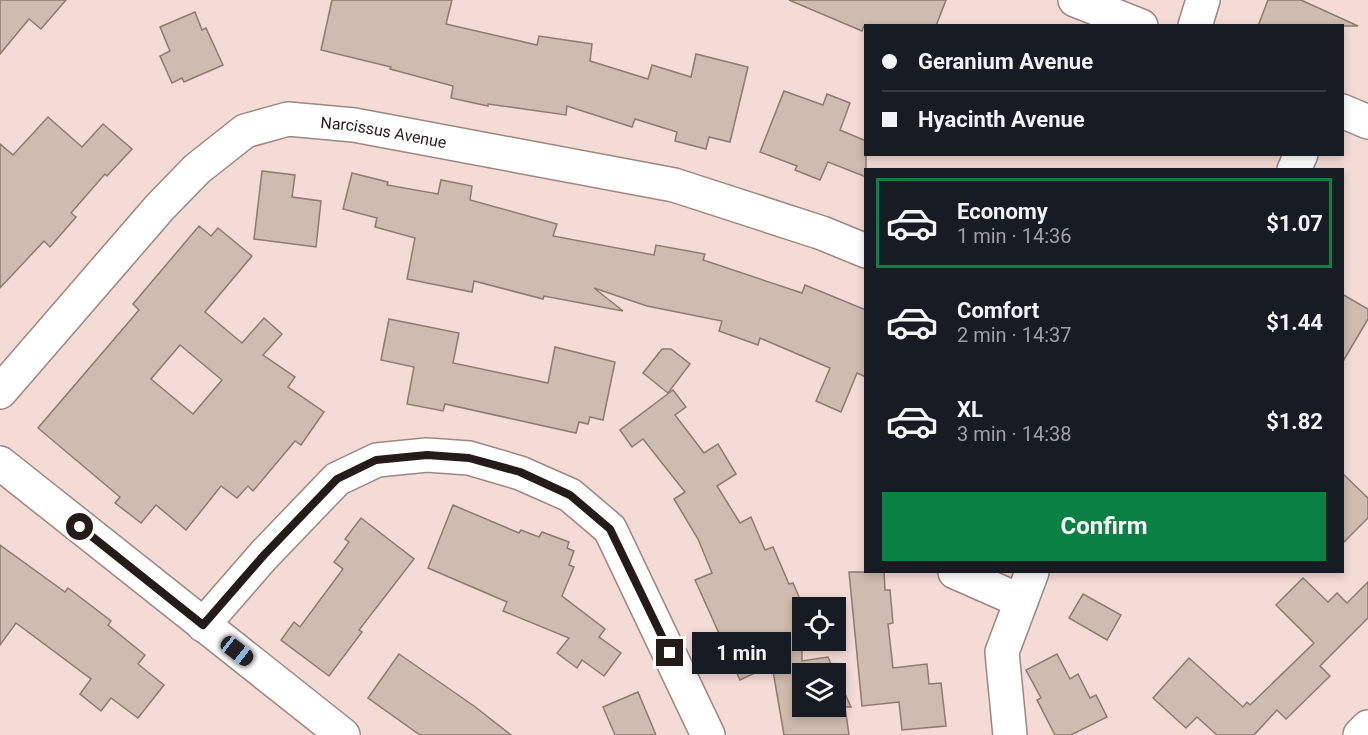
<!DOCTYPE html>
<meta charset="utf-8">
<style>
:root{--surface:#171b24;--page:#242831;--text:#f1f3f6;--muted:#9ea1a6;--line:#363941;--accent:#0b8043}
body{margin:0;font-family:Roboto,sans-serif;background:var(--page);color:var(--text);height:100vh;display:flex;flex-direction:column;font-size:22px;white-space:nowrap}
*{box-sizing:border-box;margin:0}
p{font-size:20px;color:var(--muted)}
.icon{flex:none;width:33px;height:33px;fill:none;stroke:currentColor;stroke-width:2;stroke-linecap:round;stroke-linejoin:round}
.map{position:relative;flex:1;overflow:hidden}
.side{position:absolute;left:864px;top:168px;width:480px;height:405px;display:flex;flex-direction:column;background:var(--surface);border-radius:0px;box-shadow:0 3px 9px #0003}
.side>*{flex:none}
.banner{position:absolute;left:864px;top:24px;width:480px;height:132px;border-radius:0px;box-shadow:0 3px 9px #0003;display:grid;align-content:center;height:132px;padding:0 18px;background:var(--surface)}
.controls{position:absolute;left:792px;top:597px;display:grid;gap:12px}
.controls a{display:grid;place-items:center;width:54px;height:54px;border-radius:0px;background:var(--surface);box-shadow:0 3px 9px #0003;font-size:30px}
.end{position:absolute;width:27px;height:27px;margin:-14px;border:8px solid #251c1a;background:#fff;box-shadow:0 0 0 3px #fff}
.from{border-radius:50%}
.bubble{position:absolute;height:42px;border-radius:0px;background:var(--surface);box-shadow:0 3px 9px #0003;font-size:20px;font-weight:700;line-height:42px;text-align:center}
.car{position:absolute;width:18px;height:36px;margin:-18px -9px;border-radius:8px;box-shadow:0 0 4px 2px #0007;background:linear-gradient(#222 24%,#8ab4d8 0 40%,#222 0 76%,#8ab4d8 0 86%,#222 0)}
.banner b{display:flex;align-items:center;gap:21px;height:57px;font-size:22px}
.banner b+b{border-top:2px solid var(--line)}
.banner i{width:15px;height:15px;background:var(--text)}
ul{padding:10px 0 0;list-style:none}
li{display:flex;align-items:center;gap:18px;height:90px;margin:0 12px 9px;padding:0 6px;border:3px solid transparent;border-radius:0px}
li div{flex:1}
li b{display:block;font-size:22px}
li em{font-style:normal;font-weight:700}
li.active{border-color:var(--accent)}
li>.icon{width:54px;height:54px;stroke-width:1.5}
.action{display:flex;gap:12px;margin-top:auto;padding:12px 18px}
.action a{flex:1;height:69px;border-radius:0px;background:var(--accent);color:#fff;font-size:24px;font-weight:700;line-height:69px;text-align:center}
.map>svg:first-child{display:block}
.building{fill:#cfbbaf;stroke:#8e7b70;stroke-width:1.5;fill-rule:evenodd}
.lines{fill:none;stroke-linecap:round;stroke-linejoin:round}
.minor-casing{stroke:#9d8682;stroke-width:36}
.minor{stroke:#fff;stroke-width:33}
.route{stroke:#251c1a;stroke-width:8}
.labels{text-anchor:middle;stroke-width:6;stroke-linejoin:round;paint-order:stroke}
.street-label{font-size:16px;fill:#251c1a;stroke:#fee9e5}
</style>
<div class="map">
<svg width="1368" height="735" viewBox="0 0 1368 735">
<rect width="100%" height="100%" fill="#f4dbd6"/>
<g class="building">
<path d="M0 0H66L41 29 29 19 0 54Z"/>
<path d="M332 0H452L446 24 537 45 539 36 592 44 590 61 648 79 652 65 691 77 696 54 748 67 730 142 709 137 706 149 675 141 677 132 635 119 632 127 567 106 566 115 488 104V106L451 98 453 86 390 69 391 67 321 50Z"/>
<path d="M789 0H946L936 26H864L862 31Z"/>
<path d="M1268 0H1301L1358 26H1258Z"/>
<path d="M195 12 202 30 206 28 223 65 184 82 182 78 172 83 160 56 170 51 160 27Z"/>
<path d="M784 91 823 105 827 94 850 103 840 130 866 141V177L828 162 820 180 795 170 797 166 760 152Z"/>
<path d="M48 117 82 147 103 124 132 149 107 176 105 174 71 213 76 217 50 247 44 241 0 288V144L13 155Z"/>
<path d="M262 171 295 175 292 197 321 201 316 247 254 239Z"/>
<path d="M352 173 388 182 387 185 438 194 441 180 472 186 470 200 557 224 553 236 654 255 656 245 705 254 703 260 802 293 805 285 866 310V377L857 373 841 412 816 401 830 368 760 338 758 345 719 331 722 321 647 306 594 288 623 311 544 296 543 299 474 281 472 292 407 279 415 238 375 227 377 218 343 209Z"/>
<path d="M199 226 211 236 218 228 252 256 205 312 242 343 264 318 282 334 263 355 295 377 288 387 324 412 301 445 295 441 253 491 248 486 237 498 221 486 186 530 156 505 141 523 115 503 120 497 38 428 139 310 133 304ZM180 345 222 380 193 414 151 379Z"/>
<path d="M1342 294 1368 309V319L1342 363Z"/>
<path d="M389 319 459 333 453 363 548 383 555 347 615 362 603 420 590 417 588 424 579 422 576 433 445 404 443 411 407 404 414 367 381 360Z"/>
<path d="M662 349H671L690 364 668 393 643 373Z"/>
<path d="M673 390 686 407 675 415 704 453 718 444 736 474 717 486 740 523 751 517 765 550 773 547 789 584 793 583 802 604V661L828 657 835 674H802V706H836V674L851 707H845L849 735H784L772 665 740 680 695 580 712 573 698 539 674 499 685 492 643 439 632 447 620 430Z"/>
<path d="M1342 473 1368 498V518L1342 544Z"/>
<path d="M453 505 519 533 521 530 539 537 542 532 569 542 567 548 574 551 569 565 574 567 562 596 605 629 599 637 621 653 604 676 582 660 577 668 557 653 569 638 503 611 507 602 428 568Z"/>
<path d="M361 518 414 559 359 630 362 632 329 676 281 640 294 622 300 627 343 569 334 562 349 542 345 539Z"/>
<path d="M0 545 65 592 68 588 111 621 108 625 145 655 138 664 164 685 138 718 111 698 101 711 80 694 91 679 16 623 0 645Z"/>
<path d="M849 572H884L885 590H890L893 623 888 624 893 668 927 664 929 684 941 683 946 726 902 730 899 702 862 706Z"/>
<path d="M1303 578 1328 602 1337 593 1347 603 1368 582V618L1320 666 1330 676 1286 719 1277 710 1254 735H1217L1197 717 1186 728 1153 698 1189 658 1243 707 1247 702 1250 705 1314 643 1276 605Z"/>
<path d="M1083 594 1121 615 1107 640 1069 618Z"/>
<path d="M399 654 474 706 511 735H420L368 698Z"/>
<path d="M1057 654 1070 679 1078 674 1090 698 1096 695 1107 717 1071 735H1055L1037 700 1041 698 1026 670Z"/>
<path d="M638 692 656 735H615L603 707Z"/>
</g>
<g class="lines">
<defs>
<g id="minor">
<path d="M1075 0 1141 26"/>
<path d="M1195 26 1203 0"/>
<path d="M1342 111 1368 122"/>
<path d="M1294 170 1301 154"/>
<path id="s1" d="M0 392 160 207 197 169 245 131 288 119 354 125 674 185 822 233 866 251"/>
<path d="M0 463 343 735"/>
<path d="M955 572 1021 601"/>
<path d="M203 625 264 555 337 479 377 460 427 455 469 458 520 473 570 495 610 529 708 735"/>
<path d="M1010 735 1002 652 1032 572"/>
<path d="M1360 735 1368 727"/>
</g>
</defs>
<use href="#minor" class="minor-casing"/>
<use href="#minor" class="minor"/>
</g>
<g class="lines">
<path class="route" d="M80 527 203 625 264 555 337 479 376 460 427 455 469 458 520 472 570 495 610 529 670 653"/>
</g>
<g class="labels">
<g class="street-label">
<text dy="6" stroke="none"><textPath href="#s1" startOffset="500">Narcissus Avenue</textPath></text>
</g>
</g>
</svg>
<div class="controls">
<a><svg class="icon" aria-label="locate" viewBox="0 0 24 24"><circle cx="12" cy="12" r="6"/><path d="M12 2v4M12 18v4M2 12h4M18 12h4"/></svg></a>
<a><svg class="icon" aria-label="layers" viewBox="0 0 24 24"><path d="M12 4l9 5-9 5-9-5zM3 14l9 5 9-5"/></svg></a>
</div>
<i class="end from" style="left:80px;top:527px"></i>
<i class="end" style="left:670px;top:653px"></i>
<div class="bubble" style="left:692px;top:632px;width:99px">1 min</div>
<i class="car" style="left:237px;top:651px;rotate:128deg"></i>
<div class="banner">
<b><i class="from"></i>Geranium Avenue</b>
<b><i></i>Hyacinth Avenue</b>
</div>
<section class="side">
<ul>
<li class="active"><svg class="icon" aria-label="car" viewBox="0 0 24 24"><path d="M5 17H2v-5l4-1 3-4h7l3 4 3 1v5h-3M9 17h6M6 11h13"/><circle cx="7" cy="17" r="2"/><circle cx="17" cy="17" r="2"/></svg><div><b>Economy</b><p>1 min · 14:36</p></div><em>$1.07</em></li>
<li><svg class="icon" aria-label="car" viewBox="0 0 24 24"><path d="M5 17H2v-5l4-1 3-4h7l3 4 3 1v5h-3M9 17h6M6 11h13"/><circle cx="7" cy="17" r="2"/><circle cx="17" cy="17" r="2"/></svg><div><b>Comfort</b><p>2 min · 14:37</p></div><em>$1.44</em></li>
<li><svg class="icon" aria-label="car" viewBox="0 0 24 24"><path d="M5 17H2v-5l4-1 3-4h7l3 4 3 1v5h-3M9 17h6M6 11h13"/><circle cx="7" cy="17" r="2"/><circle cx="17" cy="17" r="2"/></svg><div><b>XL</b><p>3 min · 14:38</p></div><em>$1.82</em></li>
</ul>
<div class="action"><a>Confirm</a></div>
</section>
</div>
